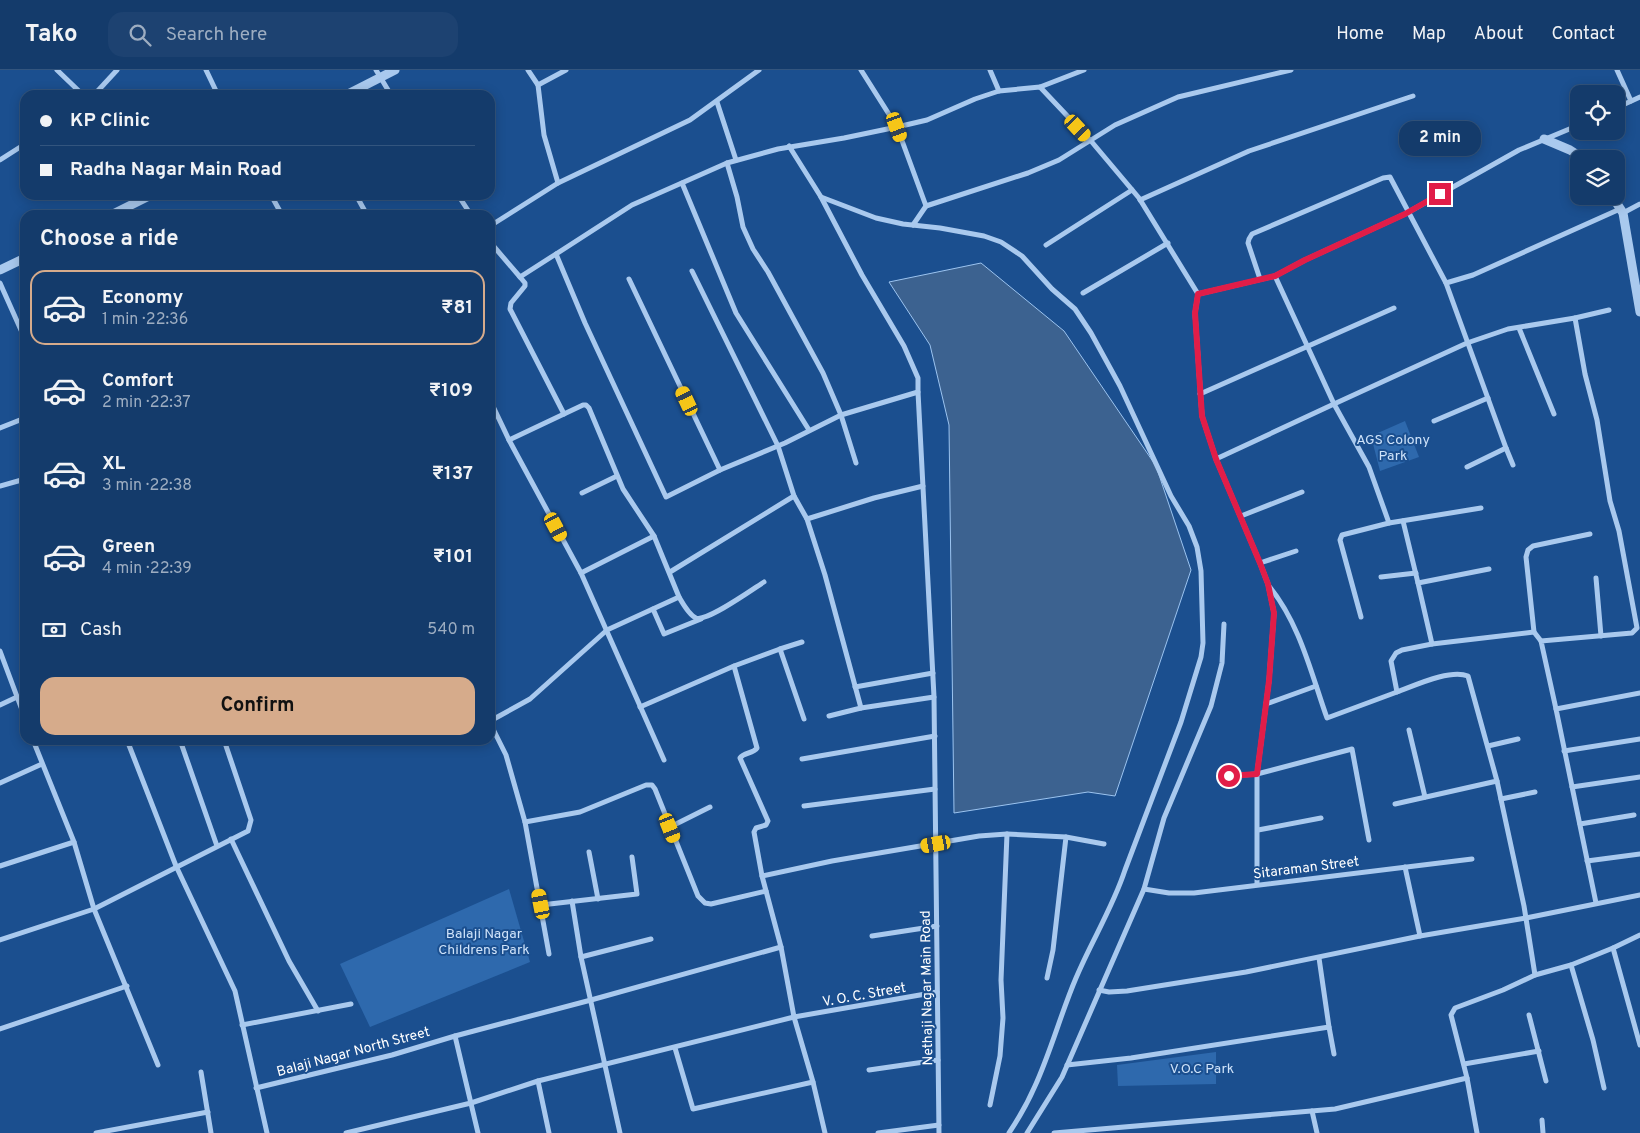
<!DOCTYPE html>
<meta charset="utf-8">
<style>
:root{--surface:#143b6b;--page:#1d4271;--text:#f1f3f6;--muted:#9dadc1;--line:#33557e;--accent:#d6ab8b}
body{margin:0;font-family:Overpass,sans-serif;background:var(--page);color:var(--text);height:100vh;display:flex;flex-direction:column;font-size:19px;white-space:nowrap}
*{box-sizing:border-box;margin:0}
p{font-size:16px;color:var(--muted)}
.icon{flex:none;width:28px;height:28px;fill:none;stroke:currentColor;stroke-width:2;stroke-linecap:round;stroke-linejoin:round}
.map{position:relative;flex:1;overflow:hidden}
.details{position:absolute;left:20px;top:140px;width:475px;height:535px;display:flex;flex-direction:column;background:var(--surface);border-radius:15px;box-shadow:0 2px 12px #0003,0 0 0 1px var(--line)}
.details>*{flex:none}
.banner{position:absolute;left:20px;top:20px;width:475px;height:110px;border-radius:15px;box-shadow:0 2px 12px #0003,0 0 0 1px var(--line);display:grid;align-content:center;height:110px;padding:0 20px;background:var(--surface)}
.fabs{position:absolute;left:1570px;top:15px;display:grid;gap:10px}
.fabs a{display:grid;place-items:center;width:55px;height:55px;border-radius:10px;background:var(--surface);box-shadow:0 2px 12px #0003,0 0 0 1px var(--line);font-size:25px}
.end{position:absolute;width:22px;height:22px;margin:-11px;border:6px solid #e11d48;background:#fff;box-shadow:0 0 0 2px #fff}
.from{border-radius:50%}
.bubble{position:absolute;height:35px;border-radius:15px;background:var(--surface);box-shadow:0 2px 12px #0003,0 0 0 1px var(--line);font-size:16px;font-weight:700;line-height:35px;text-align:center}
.car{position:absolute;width:15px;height:30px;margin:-15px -8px;border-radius:6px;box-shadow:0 0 4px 1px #0007;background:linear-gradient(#f5c518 24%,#345 0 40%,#f5c518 0 76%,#345 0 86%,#f5c518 0)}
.banner b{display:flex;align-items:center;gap:18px;height:48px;font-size:19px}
.banner b+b{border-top:1px solid var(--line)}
.banner i{width:12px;height:12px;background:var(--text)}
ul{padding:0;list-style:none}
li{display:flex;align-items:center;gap:15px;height:75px;margin:0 10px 8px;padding:0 10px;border:2px solid transparent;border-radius:15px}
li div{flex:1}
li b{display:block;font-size:19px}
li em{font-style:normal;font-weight:700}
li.selected{border-color:var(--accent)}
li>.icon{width:45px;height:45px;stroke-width:1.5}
h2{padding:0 20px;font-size:22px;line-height:60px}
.pay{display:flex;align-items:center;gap:12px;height:55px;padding:0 20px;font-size:19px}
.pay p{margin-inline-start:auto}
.cta{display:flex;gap:10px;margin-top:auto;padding:10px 20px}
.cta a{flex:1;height:58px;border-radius:15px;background:var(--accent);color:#111;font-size:20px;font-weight:700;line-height:58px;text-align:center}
header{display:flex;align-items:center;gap:30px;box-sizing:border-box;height:70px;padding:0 25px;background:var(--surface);border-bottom:1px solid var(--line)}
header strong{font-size:24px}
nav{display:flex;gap:28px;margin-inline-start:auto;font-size:18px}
.search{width:350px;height:45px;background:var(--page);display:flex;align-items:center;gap:12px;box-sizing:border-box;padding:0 18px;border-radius:15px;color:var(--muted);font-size:19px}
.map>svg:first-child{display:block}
.green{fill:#2e69ad}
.water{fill:#3c6290;stroke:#9cc4f0}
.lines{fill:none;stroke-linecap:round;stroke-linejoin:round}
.minor{stroke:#a9c9ee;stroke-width:5}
.tertiary{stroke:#a9c9ee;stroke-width:9}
.route{stroke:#e11d48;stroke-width:6}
.labels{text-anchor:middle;stroke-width:4;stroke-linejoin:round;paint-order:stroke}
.park-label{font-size:14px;fill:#cfe3fa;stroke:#1b4f8f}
.street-label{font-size:14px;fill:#fff;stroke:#1b4f8f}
</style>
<header>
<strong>Tako</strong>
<div class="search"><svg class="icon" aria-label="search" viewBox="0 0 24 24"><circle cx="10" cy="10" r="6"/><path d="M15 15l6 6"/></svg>Search here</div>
<nav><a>Home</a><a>Map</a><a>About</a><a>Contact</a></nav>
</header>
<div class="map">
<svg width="1640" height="1063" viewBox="0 0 1640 1063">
<rect width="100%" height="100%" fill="#1b4f8f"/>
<g class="green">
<path d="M1405 351 1419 387 1380 401 1371 366Z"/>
<path d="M509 819 530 892 370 957 340 894Z"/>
<path d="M1216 982V1014L1118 1016 1117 995Z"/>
</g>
<path class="water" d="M981 193 1064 261 1156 396 1191 500 1115 726 1088 722 954 743 949 355 930 275 889 212Z"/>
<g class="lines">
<g class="minor">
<path d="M57 0 83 25"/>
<path d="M206 0 218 25"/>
<path d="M376 0 391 25"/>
<path d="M528 0 538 15 544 65 558 113"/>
<path d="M861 0 897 57 927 50 975 29 999 21 1040 17 1091 71 1139 128 1198 224 1275 206 1305 190 1405 144 1519 80 1579 55"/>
<path d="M990 0 999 21"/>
<path d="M1617 0 1631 31"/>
<path d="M538 15 566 0"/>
<path d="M1040 17 1084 0"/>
<path d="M94 25 117 0"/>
<path d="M717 32 736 90"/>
<path d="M1616 38 1640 27"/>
<path d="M789 76 821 127 862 205 904 276 918 308V322"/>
<path d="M0 90 25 74"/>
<path d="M727 93 737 127 743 157 753 179 768 202 823 303 841 345 856 393"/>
<path d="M682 113 736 243 809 360"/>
<path d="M271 125 282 145"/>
<path d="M356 125 367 145"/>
<path d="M458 125 471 145"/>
<path d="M821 127 876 148 903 154 940 158 984 166 1001 172 1022 186 1052 219 1075 239 1091 263 1120 316 1171 426 1189 456 1197 477 1201 501 1203 573 1201 587 1181 652 1125 800C1113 837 1091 872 1076 908 1061 943 1051 981 1035 1016 1028 1032 1019 1048 1009 1063"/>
<path d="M1140 130 1249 81 1413 26"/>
<path d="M1623 143 1640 134"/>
<path d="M913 155 926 136"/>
<path d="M490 156 558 113 690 50 759 0"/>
<path d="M490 172 520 207 556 184 585 253 666 427 720 400 785 373 841 345 918 322 934 627 939 1063"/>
<path d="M1046 175 1132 120"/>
<path d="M556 184 632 135 727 93 778 79 844 68 897 57 926 136 1028 103 1059 90 1115 55 1178 27 1291 0"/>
<path d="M692 201 778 376 794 426 807 449 825 505 861 638 934 627"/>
<path d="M520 207 525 213V216L511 233 510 239 564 344"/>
<path d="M629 209 720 400"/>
<path d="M1260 209 1248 173 1249 169 1252 164 1383 108 1390 107 1446 213 1506 378 1467 397"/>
<path d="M0 213 25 269"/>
<path d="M1446 213 1473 205 1620 139"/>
<path d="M1083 223 1168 173"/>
<path d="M1198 224 1195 243 1202 346 1216 389 1260 493 1268 514 1274 543 1269 611 1257 704V814"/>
<path d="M1575 248 1609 240"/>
<path d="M1519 258 1554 344"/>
<path d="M1200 324 1394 238"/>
<path d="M490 330 509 370 581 503 664 690"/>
<path d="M1434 351 1488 328"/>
<path d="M0 358 25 348"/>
<path d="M509 370 583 335H586L589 338 623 419 654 466"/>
<path d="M1506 378 1513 395"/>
<path d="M1216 389 1334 334 1275 206"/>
<path d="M0 416 25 409"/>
<path d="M582 423 617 406"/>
<path d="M1481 438 1389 453 1369 397 1334 334 1467 273 1508 259 1575 248 1585 304 1597 350 1610 431 1619 461 1637 558 1632 563 1541 571 1556 639"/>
<path d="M1241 446 1302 422"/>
<path d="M807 449 874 428 923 416"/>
<path d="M1403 451 1418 513"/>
<path d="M1260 493 1296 481"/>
<path d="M670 502 794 426"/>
<path d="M1381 507 1416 503"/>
<path d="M1596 508 1601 566"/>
<path d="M1269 516C1300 554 1311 603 1327 648L1397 622 1391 591 1396 583 1402 580 1432 574 1534 562 1541 571"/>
<path d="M679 527C683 534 689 545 696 548 707 552 753 519 764 512"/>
<path d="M653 539 664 564 701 549"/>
<path d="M1361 547 1340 470 1342 465 1389 453"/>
<path d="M1534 562 1526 487 1528 480 1533 476 1590 464"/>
<path d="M802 572 780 579 804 649"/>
<path d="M1432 574 1418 513 1489 499"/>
<path d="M0 581 25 648"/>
<path d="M734 596 780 579"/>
<path d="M855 617 933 603"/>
<path d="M1266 634 1316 616"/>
<path d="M0 635 17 627"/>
<path d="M640 637 734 596 757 678C753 684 744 682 740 688L768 751 766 755 756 758 754 762 762 806 781 877 794 947 813 1012 825 1063"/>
<path d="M829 646 861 638"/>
<path d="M1409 660 1425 727"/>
<path d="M33 670 74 772 94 839 158 995"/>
<path d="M127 670 176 796 235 921 267 1063"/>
<path d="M180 670 217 776"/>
<path d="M1488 676 1518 669"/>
<path d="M1564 681 1640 669"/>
<path d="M802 689 935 666"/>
<path d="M1229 706 1257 704 1352 679 1369 770"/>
<path d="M1497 711 1524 836 1535 905"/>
<path d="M0 713 42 694"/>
<path d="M1572 717 1640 707"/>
<path d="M1501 729 1535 722"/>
<path d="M1395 734 1497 711 1468 606C1450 599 1416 615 1397 622"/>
<path d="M804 736 935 719"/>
<path d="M525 752 580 742 646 715H652L655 719 698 826 705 833 711 834 766 821"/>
<path d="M1580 754 1634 745"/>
<path d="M670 757 710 737"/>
<path d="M1258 760 1321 748"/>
<path d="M1007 764 1066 767 1053 880 1047 908"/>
<path d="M1066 767 1104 774"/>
<path d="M231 769 289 891 318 941"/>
<path d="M589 782 598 829"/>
<path d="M1587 791 1640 784"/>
<path d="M0 796 74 772"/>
<path d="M1405 797 1420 866"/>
<path d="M762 806 832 791 979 766 1007 764 1001 910 1003 948 1000 986 990 1035"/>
<path d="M1144 819 1169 823H1194L1472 789"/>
<path d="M572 831 581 887 620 1063"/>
<path d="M1596 833 1556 639 1640 623"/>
<path d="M541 835 637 824 632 787"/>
<path d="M1640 865 1613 878 1640 975"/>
<path d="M872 866 937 856"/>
<path d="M0 870 94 839 248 761 251 750 224 670"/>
<path d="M549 884 525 752 506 685 491 655 492 650 530 629 607 560 679 527 654 466 581 503"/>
<path d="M581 887 651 869"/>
<path d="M1099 920 1109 922 1127 921 1246 902 1420 866 1526 848 1640 825"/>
<path d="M1529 945 1546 1011"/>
<path d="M242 955 351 934"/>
<path d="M1329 957 1334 984"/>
<path d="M0 959 127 916"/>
<path d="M455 966 478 1063"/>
<path d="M675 978 693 1039 813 1012"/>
<path d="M1464 994 1539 981"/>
<path d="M1067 995 1131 988 1329 957 1319 888"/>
<path d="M869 1000 938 990"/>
<path d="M201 1002 211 1063"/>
<path d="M1467 1008 1451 945 1455 938 1503 920 1535 905 1571 895"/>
<path d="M538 1011 549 1063"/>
<path d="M256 1018 392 985 455 966 591 930 781 877"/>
<path d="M1604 1018 1593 970 1571 895 1613 878"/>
<path d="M1312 1041 1317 1063"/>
<path d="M1542 1050 1543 1063"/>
<path d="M96 1063 208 1042"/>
<path d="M346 1063 471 1033 538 1011 794 947 937 922"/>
<path d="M878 1063 939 1055"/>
<path d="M1027 1063 1062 1007 1144 819 1164 748 1211 636 1222 593 1224 554"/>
<path d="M1054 1063 1335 1039 1467 1008 1477 1063"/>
</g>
<g class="tertiary">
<path d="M346 25 395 0"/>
<path d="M1544 69 1570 80 1584 89"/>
<path d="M1612 126 1623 143 1640 242"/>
<path d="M111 145 151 125"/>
<path d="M0 200 25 188"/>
</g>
</g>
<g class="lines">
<path class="route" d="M1229 706 1257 704 1269 611 1274 543 1268 514 1260 493 1216 389 1202 346 1195 243 1198 224 1275 206 1305 190 1405 144 1440 124"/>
</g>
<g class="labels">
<g class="park-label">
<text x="1393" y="374">AGS Colony<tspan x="1393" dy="16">Park</tspan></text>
<text x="484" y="868">Balaji Nagar<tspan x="484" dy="16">Childrens Park</tspan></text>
<text x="1202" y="1003">V.O.C Park</text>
</g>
<g class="street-label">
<text transform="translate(1306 797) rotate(-7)" y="5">Sitaraman Street</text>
<text transform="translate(926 918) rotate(-91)" y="5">Nethaji Nagar Main Road</text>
<text transform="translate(864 924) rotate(-10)" y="5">V. O. C. Street</text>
<text transform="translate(353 981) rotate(-15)" y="5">Balaji Nagar North Street</text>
</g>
</g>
</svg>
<div class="fabs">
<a><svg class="icon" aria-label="locate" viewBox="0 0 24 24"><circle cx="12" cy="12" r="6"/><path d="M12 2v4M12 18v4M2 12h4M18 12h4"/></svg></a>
<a><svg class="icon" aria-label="layers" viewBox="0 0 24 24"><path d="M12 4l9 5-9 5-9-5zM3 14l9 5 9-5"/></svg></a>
</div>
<i class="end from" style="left:1229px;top:706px"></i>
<i class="end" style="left:1440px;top:124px"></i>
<div class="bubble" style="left:1399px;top:51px;width:82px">2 min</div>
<i class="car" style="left:897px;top:57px;rotate:160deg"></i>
<i class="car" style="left:1078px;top:58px;rotate:137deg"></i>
<i class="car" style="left:687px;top:331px;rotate:335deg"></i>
<i class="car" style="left:556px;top:457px;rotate:152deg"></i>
<i class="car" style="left:670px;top:758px;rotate:158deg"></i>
<i class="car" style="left:936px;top:774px;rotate:260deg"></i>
<i class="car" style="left:541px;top:834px;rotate:349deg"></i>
<div class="banner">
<b><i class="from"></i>KP Clinic</b>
<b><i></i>Radha Nagar Main Road</b>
</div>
<section class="details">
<h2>Choose a ride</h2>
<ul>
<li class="selected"><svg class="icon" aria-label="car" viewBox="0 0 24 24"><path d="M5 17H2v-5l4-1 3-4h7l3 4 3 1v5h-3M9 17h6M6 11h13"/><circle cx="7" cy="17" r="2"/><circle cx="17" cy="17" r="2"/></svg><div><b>Economy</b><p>1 min · 22:36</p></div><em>₹81</em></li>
<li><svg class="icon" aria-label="car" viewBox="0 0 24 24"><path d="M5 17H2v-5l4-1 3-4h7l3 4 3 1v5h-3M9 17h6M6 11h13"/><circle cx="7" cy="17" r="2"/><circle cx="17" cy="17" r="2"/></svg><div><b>Comfort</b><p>2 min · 22:37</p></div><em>₹109</em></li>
<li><svg class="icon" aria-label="car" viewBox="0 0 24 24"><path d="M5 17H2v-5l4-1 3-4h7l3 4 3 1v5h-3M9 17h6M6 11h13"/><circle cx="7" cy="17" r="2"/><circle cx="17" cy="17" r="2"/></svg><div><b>XL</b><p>3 min · 22:38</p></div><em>₹137</em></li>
<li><svg class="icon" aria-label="car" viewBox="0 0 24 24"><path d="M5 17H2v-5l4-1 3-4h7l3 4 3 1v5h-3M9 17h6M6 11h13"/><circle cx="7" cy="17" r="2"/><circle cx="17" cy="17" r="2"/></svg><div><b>Green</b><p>4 min · 22:39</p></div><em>₹101</em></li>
</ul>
<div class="pay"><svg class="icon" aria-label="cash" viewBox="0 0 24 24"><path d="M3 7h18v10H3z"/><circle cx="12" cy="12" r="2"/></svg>Cash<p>540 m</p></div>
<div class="cta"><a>Confirm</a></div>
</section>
</div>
